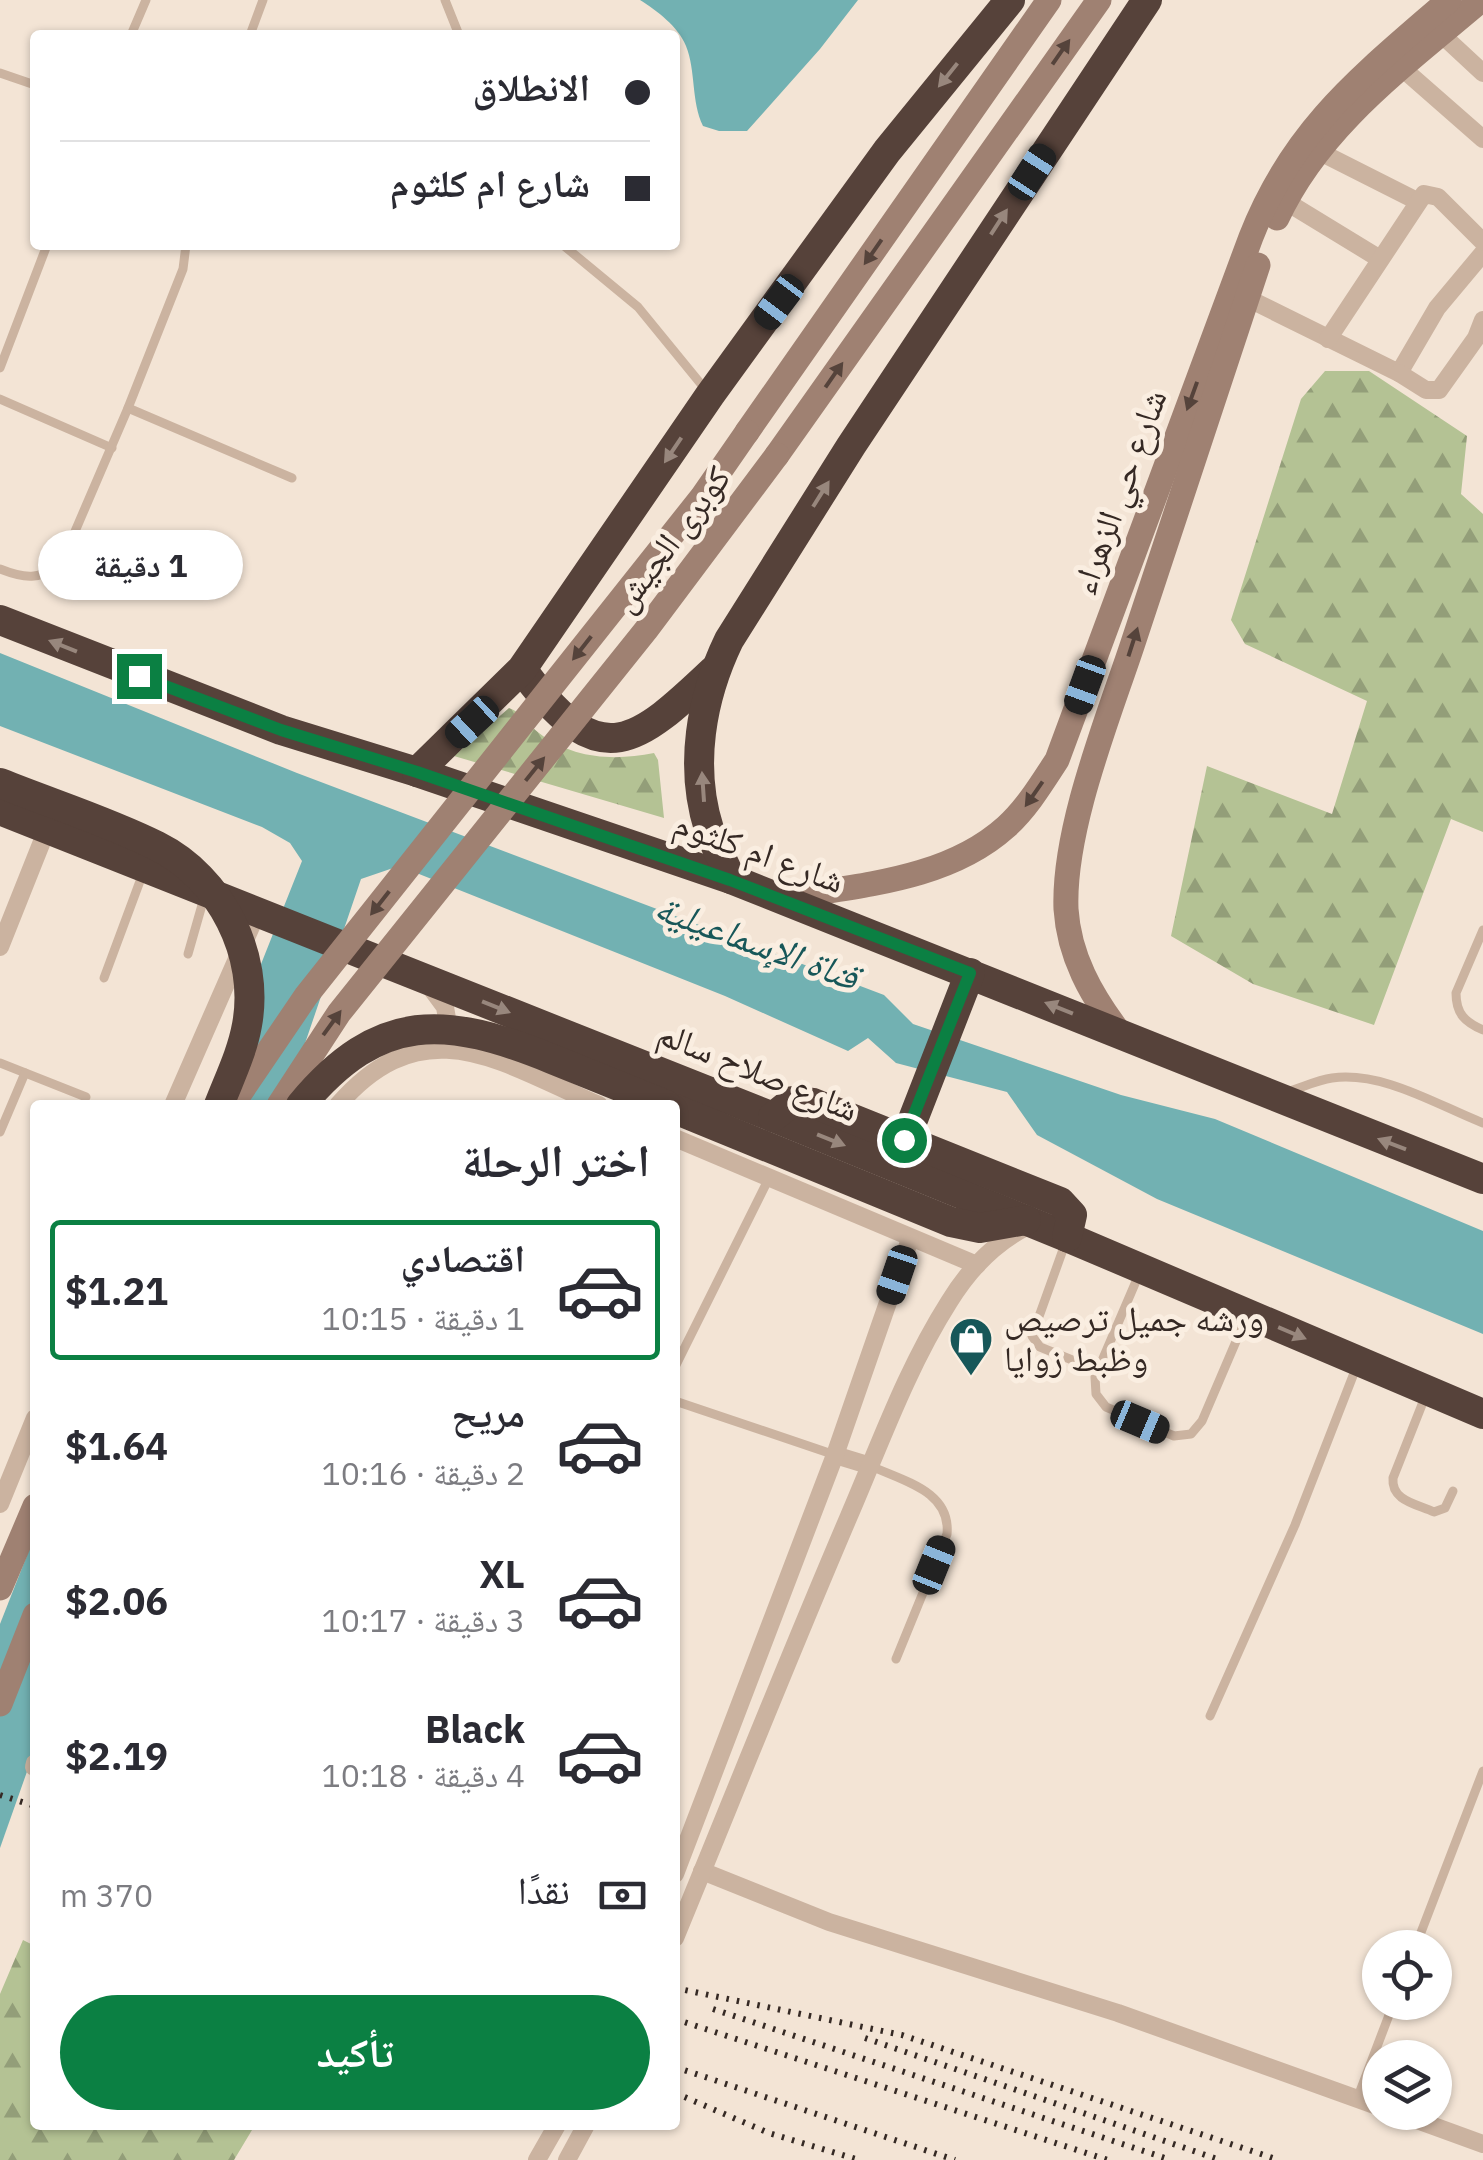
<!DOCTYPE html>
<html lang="ar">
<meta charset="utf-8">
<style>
:root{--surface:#fff;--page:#f7f7f7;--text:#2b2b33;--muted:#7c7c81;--line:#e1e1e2;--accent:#0b8043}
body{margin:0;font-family:"IBM Plex Sans","Noto Naskh Arabic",sans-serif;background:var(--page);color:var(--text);direction:rtl;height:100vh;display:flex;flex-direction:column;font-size:38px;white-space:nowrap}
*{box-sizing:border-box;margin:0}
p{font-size:32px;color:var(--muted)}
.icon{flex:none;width:55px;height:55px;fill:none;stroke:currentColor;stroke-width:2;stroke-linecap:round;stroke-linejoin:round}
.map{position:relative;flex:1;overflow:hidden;direction:ltr}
.details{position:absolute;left:30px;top:1100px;width:650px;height:1030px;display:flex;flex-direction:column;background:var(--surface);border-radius:10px;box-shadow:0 2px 8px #0004;direction:rtl}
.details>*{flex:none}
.guide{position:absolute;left:30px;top:30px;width:650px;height:220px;border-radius:10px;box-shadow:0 2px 8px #0004;direction:rtl;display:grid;align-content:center;height:220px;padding:0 30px;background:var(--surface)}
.tools{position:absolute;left:1362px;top:1930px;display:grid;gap:20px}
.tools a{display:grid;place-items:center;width:90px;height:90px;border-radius:50%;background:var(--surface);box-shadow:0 2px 8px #0004;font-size:50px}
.end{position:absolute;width:45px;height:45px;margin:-22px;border:12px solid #0b8043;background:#fff;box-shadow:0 0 0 5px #fff}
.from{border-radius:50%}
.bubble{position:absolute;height:70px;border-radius:35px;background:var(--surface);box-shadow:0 2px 8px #0004;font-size:32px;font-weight:700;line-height:70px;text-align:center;direction:rtl}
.car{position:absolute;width:30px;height:60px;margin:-30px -15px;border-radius:12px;box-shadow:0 0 8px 2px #0007;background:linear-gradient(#222 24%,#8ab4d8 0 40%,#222 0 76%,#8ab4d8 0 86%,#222 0)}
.guide b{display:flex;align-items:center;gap:35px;height:95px;font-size:38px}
.guide b+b{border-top:2px solid var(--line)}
.guide i{width:25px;height:25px;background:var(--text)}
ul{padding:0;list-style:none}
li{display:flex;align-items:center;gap:30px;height:140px;margin:0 20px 15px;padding:0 10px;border:5px solid transparent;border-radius:10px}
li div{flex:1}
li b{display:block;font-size:38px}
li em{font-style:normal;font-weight:700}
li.active{border-color:var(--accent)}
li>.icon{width:90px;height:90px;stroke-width:1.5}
h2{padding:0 30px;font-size:45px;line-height:120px}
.pay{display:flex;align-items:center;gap:25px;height:110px;padding:0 30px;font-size:38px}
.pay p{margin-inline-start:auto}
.primary-button{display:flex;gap:20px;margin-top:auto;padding:20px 30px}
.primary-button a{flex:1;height:115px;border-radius:60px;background:var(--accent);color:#fff;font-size:40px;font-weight:700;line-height:115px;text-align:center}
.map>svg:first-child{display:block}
.forest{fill:url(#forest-firs)}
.water{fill:#72b1b2}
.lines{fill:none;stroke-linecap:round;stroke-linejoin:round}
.lane{stroke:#cbb3a0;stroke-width:9}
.street{stroke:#cbb3a0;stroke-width:18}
.secondary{stroke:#9f8172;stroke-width:25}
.highway{stroke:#56423a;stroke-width:30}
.rail{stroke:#352924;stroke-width:6;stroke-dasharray:2.5 8;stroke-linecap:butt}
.secondary-bridge{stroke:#9f8172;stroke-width:25}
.highway-bridge{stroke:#56423a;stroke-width:30}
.oneway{fill:#55433b}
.oneway2{fill:#98877d}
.route{stroke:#0b8043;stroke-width:12}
.labels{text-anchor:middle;stroke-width:10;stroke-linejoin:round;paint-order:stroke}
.street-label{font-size:35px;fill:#352924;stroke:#faeee1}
.poi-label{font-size:35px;fill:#352924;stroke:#faeee1;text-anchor:start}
.water-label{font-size:38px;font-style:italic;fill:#175759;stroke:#faeee1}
</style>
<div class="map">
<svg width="1483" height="2160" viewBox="0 0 1483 2160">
<defs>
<pattern id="forest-firs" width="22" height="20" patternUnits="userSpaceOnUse" patternTransform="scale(2.5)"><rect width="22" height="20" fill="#b4c294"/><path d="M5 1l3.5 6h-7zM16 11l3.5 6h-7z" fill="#939e79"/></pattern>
</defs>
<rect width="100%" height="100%" fill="#f3e4d5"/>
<g class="forest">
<path d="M1325 371H1369L1467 436 1461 494 1483 514V832L1451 819 1374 1025 1253 984 1171 936 1207 766 1332 814 1367 701 1245 644 1231 620 1301 399Z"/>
<path d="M509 708C522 712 528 725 539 733 573 759 614 761 654 753L658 760 664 818 454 756Z"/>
<path d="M23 1940 35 1946V2125H255L234 2160H0V1994Z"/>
</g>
<g class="water">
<path d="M640 0H858L820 49 747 131H719L703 126C691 101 696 71 686 46 678 26 657 11 640 0Z"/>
<path d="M0 653 297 773 884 995 913 1024 1121 1095 1215 1119 1483 1231V1334L1157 1199 1037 1135 1007 1092 896 1063 868 1038 848 1051 725 996 399 866 361 879 284 1105H205L302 861 290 843 262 827 0 726Z"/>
<path d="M35 1535V1749L0 1848V1624Z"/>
</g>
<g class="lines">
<g class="lane">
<path d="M445 0 459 35"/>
<path d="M131 35 146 0"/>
<path d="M250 35 263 0"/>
<path d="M0 73 35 85"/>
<path d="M563 245 638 307 705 389"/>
<path d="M0 368 47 245"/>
<path d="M0 399 112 448"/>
<path d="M128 408 292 478"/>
<path d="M0 569C25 579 39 580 61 564L128 408 183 269 186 245"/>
<path d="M1483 930 1456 993C1456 1014 1465 1022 1483 1030"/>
<path d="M188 954 204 898"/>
<path d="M104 978 143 873"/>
<path d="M0 1063 86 1097"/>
<path d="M1287 1092C1301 1088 1317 1080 1332 1078 1383 1071 1437 1105 1483 1123"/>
<path d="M0 1132 25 1073"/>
<path d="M1065 1244 1032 1336 1040 1347 1097 1370"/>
<path d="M1140 1272 1095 1377 1096 1394 1106 1407 1174 1436 1191 1434 1202 1421 1246 1318"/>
<path d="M675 1367 769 1178"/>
<path d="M1425 1397 1393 1478C1391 1501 1417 1504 1434 1512L1445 1508 1453 1491"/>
<path d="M675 1401 835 1455"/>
<path d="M871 1466C903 1481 951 1491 947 1534L896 1659"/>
<path d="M1210 1716 1295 1525 1356 1368"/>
<path d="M1415 1948 1483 1771"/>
<path d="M1357 2099 1394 2002"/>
</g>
<g class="street">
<path d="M1441 34 1483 73"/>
<path d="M1402 68 1483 139"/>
<path d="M1318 151 1417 201"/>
<path d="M1285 201 1380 259"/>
<path d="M1247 298 1399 373 1437 308 1483 253"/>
<path d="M1328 339 1424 194 1438 197 1483 242"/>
<path d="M1399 373 1426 390H1439L1476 338 1483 320"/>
<path d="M0 947 47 829"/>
<path d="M428 984 445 1007 450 1036"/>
<path d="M173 1105 257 913"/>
<path d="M338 1105C425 1005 501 1063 599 1105"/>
<path d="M675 1138 977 1265"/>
<path d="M835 1455 871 1466"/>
<path d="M0 1504 35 1418"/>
<path d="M34 1767 35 1763"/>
<path d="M702 1871 829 1922 1118 2013 1380 2107"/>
<path d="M675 1874 835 1455 910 1239"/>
<path d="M675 1938C733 1797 789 1656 849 1516 880 1444 907 1368 949 1302 968 1271 992 1245 1024 1228"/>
<path d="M1395 2112 1483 2144"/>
<path d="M537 2160 557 2125"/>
<path d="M567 2160 586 2125"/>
</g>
<g class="secondary">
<path d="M1277 218C1320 125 1405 65 1481 0"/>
<path d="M747 432 1049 0"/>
<path d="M777 455 1099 0"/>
<path d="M781 899C857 885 946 881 1006 827 1027 808 1042 783 1057 760L1251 237C1294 127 1363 75 1449 0"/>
<path d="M1119 1032C1091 995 1069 956 1066 909 1063 830 1107 721 1132 646 1174 519 1216 392 1258 265"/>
<path d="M0 1588 35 1506"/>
<path d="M0 1704 35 1615"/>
</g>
<g class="highway">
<path d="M0 620 281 730 417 772 731 879 1483 1179"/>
<path d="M527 676C601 775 638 742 713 671"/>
<path d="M417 772 522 669 710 395 887 151 1010 0"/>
<path d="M0 810 773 1117 1067 1237 1483 1414"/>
<path d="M731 879C724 863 715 846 709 829 689 766 701 698 729 640L851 446 1147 0"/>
<path d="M675 1109 951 1222 980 1228 1026 1220"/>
<path d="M773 1117 793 1101 813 1103 1060 1202 1072 1215 1067 1237"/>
<path d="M905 1140 970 973"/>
</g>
<g class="rail">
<path d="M0 1795 35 1806"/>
<path d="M675 1988 902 2035 1279 2160"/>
<path d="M713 2009 1171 2160"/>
<path d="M675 2019 1108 2160"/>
<path d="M865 2038 1220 2160"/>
<path d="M675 2067 955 2160"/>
<path d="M675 2093 769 2133 859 2160"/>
</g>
<g class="secondary-bridge">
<path d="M232 1105 306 996 702 497 747 432"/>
<path d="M279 1105 339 1013 646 630 777 455"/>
</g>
<g class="highway-bridge">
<path d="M0 783C52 804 107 821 157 846 221 878 260 955 247 1025 242 1053 229 1079 219 1105"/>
<path d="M301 1105C380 1010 446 1016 552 1059 590 1074 628 1090 666 1105"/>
</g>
</g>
<defs><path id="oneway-solid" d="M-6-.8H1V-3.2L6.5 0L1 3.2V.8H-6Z" transform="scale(2.5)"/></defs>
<g class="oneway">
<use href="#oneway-solid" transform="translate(1061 52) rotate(-55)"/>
<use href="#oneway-solid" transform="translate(873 252) rotate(125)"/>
<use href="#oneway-solid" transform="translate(834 375) rotate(-55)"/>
<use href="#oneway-solid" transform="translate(1192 396) rotate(110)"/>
<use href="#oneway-solid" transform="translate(1133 642) rotate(-72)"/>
<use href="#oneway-solid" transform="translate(582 648) rotate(128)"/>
<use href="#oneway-solid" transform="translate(535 769) rotate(-51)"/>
<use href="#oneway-solid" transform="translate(1034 794) rotate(125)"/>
<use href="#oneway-solid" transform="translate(380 903) rotate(128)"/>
<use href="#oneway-solid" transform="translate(332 1023) rotate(-54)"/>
</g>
<g class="oneway2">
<use href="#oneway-solid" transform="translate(948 75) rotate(129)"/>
<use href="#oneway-solid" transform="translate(999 222) rotate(-57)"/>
<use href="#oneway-solid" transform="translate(673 450) rotate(124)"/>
<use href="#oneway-solid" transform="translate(821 494) rotate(-58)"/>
<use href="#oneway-solid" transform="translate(63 646) rotate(-158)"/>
<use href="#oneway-solid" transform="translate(703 787) rotate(-94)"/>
<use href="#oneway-solid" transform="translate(496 1007) rotate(22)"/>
<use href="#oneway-solid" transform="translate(1059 1008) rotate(-158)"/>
<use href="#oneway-solid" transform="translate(831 1140) rotate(22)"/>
<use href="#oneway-solid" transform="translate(1392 1144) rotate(-159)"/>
<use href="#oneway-solid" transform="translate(1292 1333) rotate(23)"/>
</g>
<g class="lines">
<path class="route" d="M139 676 281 730 417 772 730 880 970 973 904 1140"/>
</g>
<defs>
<symbol id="shop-pin" viewBox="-11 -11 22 30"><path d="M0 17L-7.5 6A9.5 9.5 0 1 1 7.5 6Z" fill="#175759" stroke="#faeee1"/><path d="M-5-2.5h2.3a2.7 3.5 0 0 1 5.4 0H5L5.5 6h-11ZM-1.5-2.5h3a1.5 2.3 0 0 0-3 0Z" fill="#fff"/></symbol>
</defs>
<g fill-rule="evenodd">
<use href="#shop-pin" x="946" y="1314" width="50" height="68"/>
</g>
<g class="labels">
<g class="street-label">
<text transform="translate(1119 492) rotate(-70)" y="12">شارع حي الزهراء</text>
<text transform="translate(671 539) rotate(-53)" y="12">كوبرى الجيش</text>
<text transform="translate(759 852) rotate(20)" y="12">شارع ام كلثوم</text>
<text transform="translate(758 1071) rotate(22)" y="12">شارع صلاح سالم</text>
</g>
<g class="poi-label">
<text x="1004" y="1331">ورشه جميل ترصيص<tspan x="1004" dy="40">وظبط زوايا</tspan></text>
</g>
<g class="water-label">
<text transform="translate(757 942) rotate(20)" y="13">قناة الإسماعيلية</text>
</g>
</g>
</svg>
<div class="tools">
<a><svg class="icon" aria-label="locate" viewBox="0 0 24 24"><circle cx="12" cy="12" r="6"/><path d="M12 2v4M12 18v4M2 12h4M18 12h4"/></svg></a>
<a><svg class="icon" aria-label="layers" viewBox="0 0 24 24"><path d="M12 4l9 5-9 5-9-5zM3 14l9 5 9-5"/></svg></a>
</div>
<i class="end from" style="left:904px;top:1140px"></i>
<i class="end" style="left:139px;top:676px"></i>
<div class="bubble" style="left:38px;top:530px;width:205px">1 دقيقة</div>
<i class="car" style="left:1032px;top:172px;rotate:33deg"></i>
<i class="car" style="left:779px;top:302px;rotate:217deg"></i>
<i class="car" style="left:1085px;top:685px;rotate:200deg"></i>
<i class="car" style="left:472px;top:722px;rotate:227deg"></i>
<i class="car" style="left:897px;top:1275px;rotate:199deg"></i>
<i class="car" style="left:1140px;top:1422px;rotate:113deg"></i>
<i class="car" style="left:934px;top:1565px;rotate:22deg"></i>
<div class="guide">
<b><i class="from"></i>الانطلاق</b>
<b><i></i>شارع ام كلثوم</b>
</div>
<section class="details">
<h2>اختر الرحلة</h2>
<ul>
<li class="active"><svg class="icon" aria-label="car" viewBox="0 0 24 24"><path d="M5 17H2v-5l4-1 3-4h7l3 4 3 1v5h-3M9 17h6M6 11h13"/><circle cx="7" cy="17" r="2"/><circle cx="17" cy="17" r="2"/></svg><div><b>اقتصادي</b><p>1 دقيقة · 10:15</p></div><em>$1.21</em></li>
<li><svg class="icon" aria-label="car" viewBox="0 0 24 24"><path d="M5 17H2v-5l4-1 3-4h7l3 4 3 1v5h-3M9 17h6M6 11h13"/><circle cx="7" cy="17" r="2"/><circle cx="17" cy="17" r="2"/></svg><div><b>مريح</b><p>2 دقيقة · 10:16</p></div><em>$1.64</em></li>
<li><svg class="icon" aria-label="car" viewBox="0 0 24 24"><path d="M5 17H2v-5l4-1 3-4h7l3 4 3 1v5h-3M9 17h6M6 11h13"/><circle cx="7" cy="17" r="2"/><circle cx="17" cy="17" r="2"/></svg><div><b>XL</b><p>3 دقيقة · 10:17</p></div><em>$2.06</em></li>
<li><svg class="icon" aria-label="car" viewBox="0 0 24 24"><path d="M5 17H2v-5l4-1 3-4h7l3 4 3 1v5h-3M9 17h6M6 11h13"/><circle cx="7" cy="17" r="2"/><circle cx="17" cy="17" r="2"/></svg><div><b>Black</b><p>4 دقيقة · 10:18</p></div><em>$2.19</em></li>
</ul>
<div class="pay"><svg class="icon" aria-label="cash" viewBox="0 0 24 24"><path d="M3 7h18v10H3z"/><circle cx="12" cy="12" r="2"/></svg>نقدًا<p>370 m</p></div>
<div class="primary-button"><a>تأكيد</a></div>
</section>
</div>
